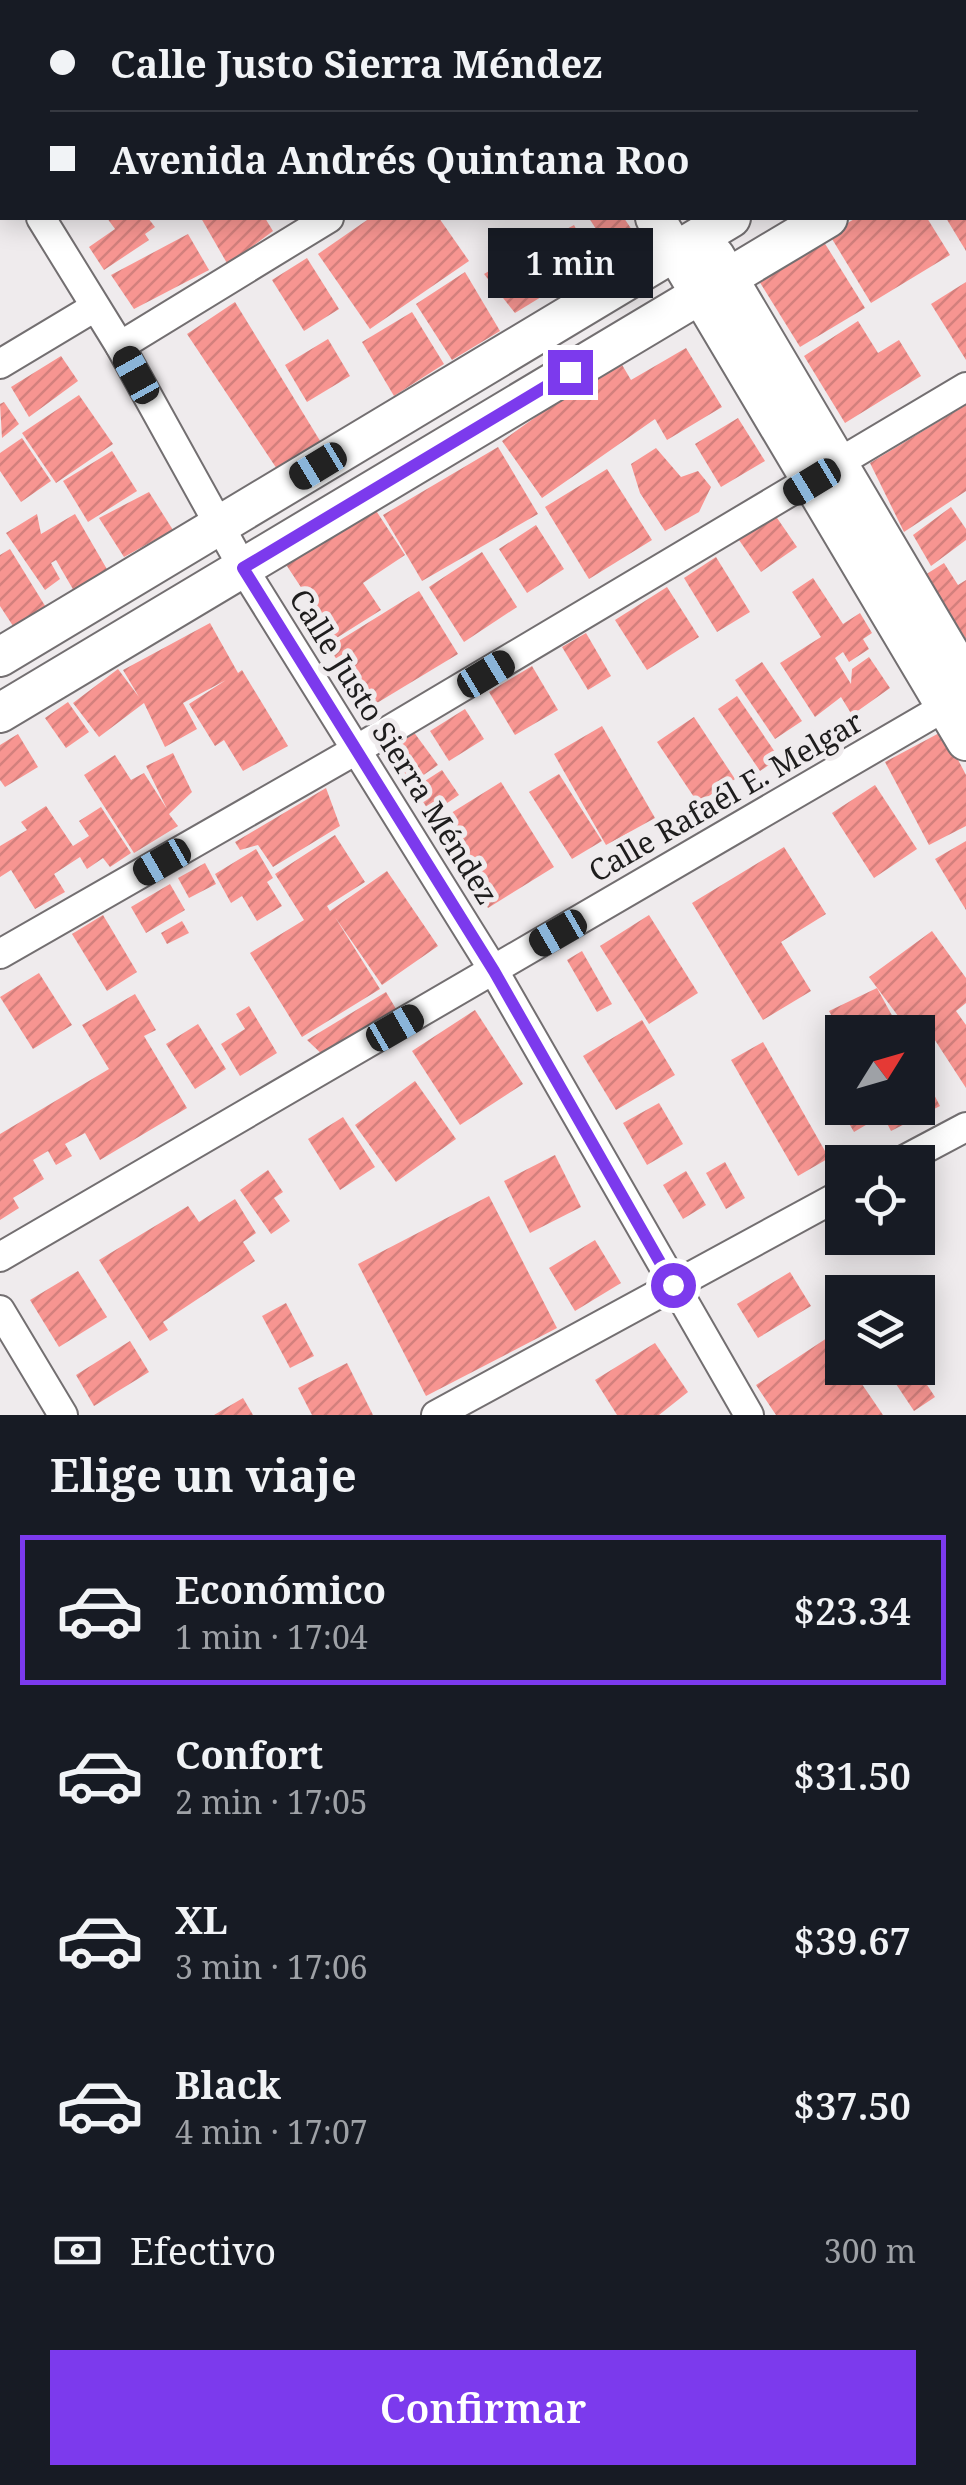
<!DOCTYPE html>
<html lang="es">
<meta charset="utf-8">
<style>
:root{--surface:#171b24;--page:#242831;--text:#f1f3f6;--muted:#9ea1a6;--line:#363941;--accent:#7c3aed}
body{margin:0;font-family:"Noto Serif",serif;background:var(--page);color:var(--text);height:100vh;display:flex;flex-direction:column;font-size:38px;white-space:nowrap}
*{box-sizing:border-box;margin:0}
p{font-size:32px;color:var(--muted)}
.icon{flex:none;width:55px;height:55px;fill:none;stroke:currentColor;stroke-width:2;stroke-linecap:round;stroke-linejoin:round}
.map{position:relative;height:1415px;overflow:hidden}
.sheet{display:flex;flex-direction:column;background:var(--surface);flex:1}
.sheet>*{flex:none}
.hud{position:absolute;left:0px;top:0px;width:968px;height:220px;box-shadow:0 5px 25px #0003;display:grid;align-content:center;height:220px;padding:0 50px;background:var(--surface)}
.needle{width:65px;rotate:53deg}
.controls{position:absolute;left:825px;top:1015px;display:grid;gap:20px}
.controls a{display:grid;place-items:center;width:110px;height:110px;border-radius:0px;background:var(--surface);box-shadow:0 5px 25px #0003;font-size:50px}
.end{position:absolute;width:45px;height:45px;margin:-22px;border:12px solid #7c3aed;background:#fff;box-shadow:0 0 0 5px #fff}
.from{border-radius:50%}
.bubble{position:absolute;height:70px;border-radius:0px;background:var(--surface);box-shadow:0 5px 25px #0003;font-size:32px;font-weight:600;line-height:70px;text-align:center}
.car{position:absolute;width:30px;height:60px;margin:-30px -15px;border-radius:12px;box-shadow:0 0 8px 2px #0007;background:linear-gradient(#222 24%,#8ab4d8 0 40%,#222 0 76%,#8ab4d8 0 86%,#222 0)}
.hud b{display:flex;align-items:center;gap:35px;height:95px;font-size:38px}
.hud b+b{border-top:2px solid var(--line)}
.hud i{width:25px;height:25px;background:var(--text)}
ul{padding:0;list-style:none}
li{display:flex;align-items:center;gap:30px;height:150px;margin:0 20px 15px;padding:0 30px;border:5px solid transparent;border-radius:0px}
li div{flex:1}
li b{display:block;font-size:38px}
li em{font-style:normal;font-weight:600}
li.active{border-color:var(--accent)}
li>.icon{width:90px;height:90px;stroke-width:1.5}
h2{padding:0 50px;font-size:45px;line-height:120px}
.pay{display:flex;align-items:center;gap:25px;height:110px;padding:0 50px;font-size:38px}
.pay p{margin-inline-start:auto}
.cta{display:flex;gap:20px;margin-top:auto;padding:20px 50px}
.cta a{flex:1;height:115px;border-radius:0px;background:var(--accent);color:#fff;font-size:40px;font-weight:600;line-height:115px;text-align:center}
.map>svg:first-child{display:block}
.building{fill:url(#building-hatch)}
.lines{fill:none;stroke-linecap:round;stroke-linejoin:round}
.street-casing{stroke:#736f71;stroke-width:32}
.secondary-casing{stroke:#736f71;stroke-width:42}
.street{stroke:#fff;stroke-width:28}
.secondary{stroke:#fff;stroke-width:38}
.route{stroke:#7c3aed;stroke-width:12}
.labels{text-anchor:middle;stroke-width:10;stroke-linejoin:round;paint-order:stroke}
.street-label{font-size:30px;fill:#1e1d1d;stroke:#efebed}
</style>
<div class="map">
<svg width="966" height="1415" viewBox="0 0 966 1415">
<defs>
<pattern id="building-hatch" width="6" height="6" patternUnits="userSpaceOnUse" patternTransform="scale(2.5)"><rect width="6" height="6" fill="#f79591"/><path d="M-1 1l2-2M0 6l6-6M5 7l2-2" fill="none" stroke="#d3807d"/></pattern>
</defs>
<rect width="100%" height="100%" fill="#efebed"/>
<g class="building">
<path d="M107 218H148L155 227 145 234 149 240 104 270 89 247 115 229Z"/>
<path d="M201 218H265L273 231 228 265Z"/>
<path d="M370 218H439L469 261 370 329 318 254Z"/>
<path d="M589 218H624L632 230 606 245Z"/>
<path d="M856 218H927L950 255 871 303 829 234Z"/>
<path d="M946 218H966V251Z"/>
<path d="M574 225 586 247 565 258 554 236Z"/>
<path d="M188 234 209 270 134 309 111 275Z"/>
<path d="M819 234 865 308 800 347 754 273Z"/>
<path d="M534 244 559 286 515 313 484 274Z"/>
<path d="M307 258 339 309 304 331 272 280Z"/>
<path d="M465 272 500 331 452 360 416 304Z"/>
<path d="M966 282V360L931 304Z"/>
<path d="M235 302 322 444 277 469 187 334Z"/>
<path d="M412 312 444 364 394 396 362 342Z"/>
<path d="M858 321 878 353 899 340 921 376 845 423 804 356Z"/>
<path d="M328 339 350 376 307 402 285 365Z"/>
<path d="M686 348 722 407 667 440 655 419 542 498 502 441 618 358 631 380Z"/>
<path d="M61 356 78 381 29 417 11 387Z"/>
<path d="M79 395 113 444 56 483 22 433Z"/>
<path d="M4 402 19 424 2 438 0 404Z"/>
<path d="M966 405V491L904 532 870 463Z"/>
<path d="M738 418 765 461 721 487 695 444Z"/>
<path d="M22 438 51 481 21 502 0 471V453Z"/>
<path d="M498 447 538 514 422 581 383 515Z"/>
<path d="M656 448 681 477 698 471 711 487 699 512 665 531 640 493 631 464Z"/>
<path d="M112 451 137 491 88 522 63 481Z"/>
<path d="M607 469 652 540 589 579 545 507Z"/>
<path d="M149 492 173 530 124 557 99 518Z"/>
<path d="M373 506 405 555 363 583 381 610 335 639 285 563Z"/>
<path d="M951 507 966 529V540L931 566 913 535Z"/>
<path d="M37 514 41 534 75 514 108 571 74 591 56 560 51 563 60 579 45 590 6 533Z"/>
<path d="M775 515 797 547 761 572 739 540Z"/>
<path d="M536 525 564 569 527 593 499 549Z"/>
<path d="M10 549 47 609 15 629 0 606V555Z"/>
<path d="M482 552 517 607 464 642 429 587Z"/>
<path d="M716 557 750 612 717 632 684 578Z"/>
<path d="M944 563 958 585 966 580V639L925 575Z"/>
<path d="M813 578 843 624 860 613 872 633 863 639 869 649 849 662 843 652 835 658 851 684 852 669 869 657 890 688 852 715 841 697 815 717 780 663 821 637 792 592Z"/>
<path d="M667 587 699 637 647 670 615 620Z"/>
<path d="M419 591 458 654 367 709 329 647Z"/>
<path d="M210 623 238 673 242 670 288 746 243 771 224 740 215 746 189 704 226 680 183 703 197 729 165 747 144 703 99 737 73 703 118 669 139 697 123 670Z"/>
<path d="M586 633 611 676 588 690 562 647Z"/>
<path d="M762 662 802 721 775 739 735 680Z"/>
<path d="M532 666 558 710 515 735 489 692Z"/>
<path d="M737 696 779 758 760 771 718 709Z"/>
<path d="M68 702 89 732 66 748 45 718Z"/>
<path d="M465 709 484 739 449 761 430 731Z"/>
<path d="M694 717 735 779 698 803 657 742Z"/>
<path d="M602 726 655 818 606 845 554 754Z"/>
<path d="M413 731 438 765 412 783 387 749Z"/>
<path d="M943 731 966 775V826L929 845 885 762Z"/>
<path d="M18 734 38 767 5 787 0 780V745Z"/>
<path d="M173 753 192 792 169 814 178 826 134 853 84 775 115 755 131 780 144 773 167 809 146 766Z"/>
<path d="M442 770 459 795 431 814 414 788Z"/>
<path d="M559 774 602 841 572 859 529 792Z"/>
<path d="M501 782 554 867 488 908 435 823Z"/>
<path d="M875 785 917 849 874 878 832 813Z"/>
<path d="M326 788 340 826 273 867 258 845 240 850 235 842Z"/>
<path d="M46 806 73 846 89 836 79 821 101 807 131 853 110 867 103 858 87 869 80 857 54 874 65 892 35 909 11 870 0 877V846L27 830 21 822Z"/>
<path d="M335 835 365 882 327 906 330 911 387 871 438 946 382 985 335 917 380 989 302 1037 250 953 304 920 275 874Z"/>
<path d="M966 841V910L935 859Z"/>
<path d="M784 847 826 914 781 942 811 991 763 1020 692 903Z"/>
<path d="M256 849 273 878 267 882 282 906 257 921 242 896 231 903 215 874Z"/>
<path d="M205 863 216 884 189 898 178 878Z"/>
<path d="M170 884 185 910 146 933 131 907Z"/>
<path d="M103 915 137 972 107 991 72 934Z"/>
<path d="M649 915 698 993 649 1024 600 946Z"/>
<path d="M182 921 189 933 167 944 161 933Z"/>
<path d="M932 931 966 978V1003L956 1011 966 1025V1088L929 1031 918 1039V1032H910L869 977Z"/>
<path d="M582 951 612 1004 597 1012 567 960Z"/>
<path d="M39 973 72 1025 33 1049 0 997Z"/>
<path d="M877 988 901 1032H840L829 1011Z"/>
<path d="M386 992 399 1014 327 1059 307 1040Z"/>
<path d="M135 994 156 1030 144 1036 187 1108 100 1160 85 1133 65 1144 72 1156 56 1165 48 1151 33 1160 44 1179 13 1198 19 1208 0 1220V1134L109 1069 82 1025Z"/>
<path d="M249 1006 277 1053 240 1076 221 1044 245 1029 236 1014Z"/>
<path d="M475 1010 523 1084 460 1125 412 1051Z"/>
<path d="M642 1020 675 1075 616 1110 583 1056Z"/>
<path d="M198 1024 226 1069 195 1089 166 1044Z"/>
<path d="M763 1042 829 1158 798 1176 731 1060Z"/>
<path d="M918 1064 940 1106 891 1131 879 1108H918Z"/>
<path d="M415 1081 456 1139 396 1182 355 1125Z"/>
<path d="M659 1103 683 1144 647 1165 623 1123Z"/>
<path d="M840 1108H870L876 1119 854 1132Z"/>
<path d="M343 1117 375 1167 340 1190 308 1139Z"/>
<path d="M555 1155 581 1207 530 1233 504 1181Z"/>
<path d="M725 1162 745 1198 726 1209 706 1173Z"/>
<path d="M268 1170 283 1192 274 1198 290 1221 271 1234 240 1190Z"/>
<path d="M686 1171 706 1205 683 1219 663 1185Z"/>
<path d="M489 1196 557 1328 426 1396 358 1264Z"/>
<path d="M235 1199 256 1233 243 1242 255 1261 163 1322 168 1330 150 1341 99 1260 188 1206 199 1222Z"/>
<path d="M595 1240 621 1283 575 1311 549 1268Z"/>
<path d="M78 1271 107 1317 59 1347 30 1300Z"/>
<path d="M790 1272 811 1306 758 1338 737 1304Z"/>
<path d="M286 1303 314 1356 290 1368 262 1316Z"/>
<path d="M830 1336 842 1355V1368H851L883 1415H776L756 1385Z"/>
<path d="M130 1341 149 1372 94 1406 76 1375Z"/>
<path d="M655 1343 688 1392 659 1415H617L595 1380Z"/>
<path d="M347 1363 373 1415H312L298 1388Z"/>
<path d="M902 1368H916L935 1397 914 1411 890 1375Z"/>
<path d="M243 1398 253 1415H214Z"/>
</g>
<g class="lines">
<defs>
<g id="street">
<path d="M91 2 95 0"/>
<path d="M686 2 690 0"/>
<path d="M0 58 2 56"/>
<path d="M0 149 2 153"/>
<path d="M41 218 120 346 243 568 494 971 749 1415"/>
<path d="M120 346 329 218"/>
<path d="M0 364 95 307"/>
<path d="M0 954 356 750 966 387"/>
<path d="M900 1162 966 1127"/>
<path d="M0 1257 960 698"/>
<path d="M0 1310 63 1415"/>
<path d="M436 1415 842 1194"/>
</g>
<g id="secondary">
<path d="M526 0 528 2"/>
<path d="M562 0 563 2"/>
<path d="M965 77 966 76"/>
<path d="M965 135H966"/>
<path d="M655 218 966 741"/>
<path d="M715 256 966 680"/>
<path d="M0 657 731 218"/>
<path d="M0 713 828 218"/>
</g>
</defs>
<use href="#street" class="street-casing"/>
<use href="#secondary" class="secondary-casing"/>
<use href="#street" class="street"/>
<use href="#secondary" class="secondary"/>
</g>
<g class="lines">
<path class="route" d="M570 372 243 568 494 971 673 1285"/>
</g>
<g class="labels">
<g class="street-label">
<text transform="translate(393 747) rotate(58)" y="10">Calle Justo Sierra Méndez</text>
<text transform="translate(726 797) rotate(-30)" y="10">Calle Rafaél E. Melgar</text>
</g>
</g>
</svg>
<div class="controls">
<a><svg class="needle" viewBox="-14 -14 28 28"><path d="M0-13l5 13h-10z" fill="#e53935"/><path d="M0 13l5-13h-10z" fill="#9ea1a6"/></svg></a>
<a><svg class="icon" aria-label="locate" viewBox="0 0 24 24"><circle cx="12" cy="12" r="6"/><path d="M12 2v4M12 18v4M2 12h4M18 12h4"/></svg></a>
<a><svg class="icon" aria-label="layers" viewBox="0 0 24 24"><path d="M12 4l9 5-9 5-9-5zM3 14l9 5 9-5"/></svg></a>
</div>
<i class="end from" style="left:673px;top:1285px"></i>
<i class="end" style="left:570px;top:372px"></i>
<div class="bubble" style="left:488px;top:228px;width:165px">1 min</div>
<i class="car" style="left:136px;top:375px;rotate:331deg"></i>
<i class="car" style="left:318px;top:466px;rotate:239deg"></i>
<i class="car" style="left:812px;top:482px;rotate:239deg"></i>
<i class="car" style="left:486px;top:674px;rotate:59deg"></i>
<i class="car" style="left:162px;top:862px;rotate:240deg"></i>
<i class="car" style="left:558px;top:933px;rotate:240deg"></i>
<i class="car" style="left:395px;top:1028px;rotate:60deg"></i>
<div class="hud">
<b><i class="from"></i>Calle Justo Sierra Méndez</b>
<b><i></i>Avenida Andrés Quintana Roo</b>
</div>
</div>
<section class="sheet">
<h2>Elige un viaje</h2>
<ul>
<li class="active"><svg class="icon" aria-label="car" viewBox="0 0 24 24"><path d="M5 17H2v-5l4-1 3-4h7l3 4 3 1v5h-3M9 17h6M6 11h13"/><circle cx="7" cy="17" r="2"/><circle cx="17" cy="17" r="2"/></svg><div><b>Económico</b><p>1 min · 17:04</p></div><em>$23.34</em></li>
<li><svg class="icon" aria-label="car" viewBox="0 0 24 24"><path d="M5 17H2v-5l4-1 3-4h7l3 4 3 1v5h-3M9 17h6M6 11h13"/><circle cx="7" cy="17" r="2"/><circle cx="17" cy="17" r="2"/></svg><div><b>Confort</b><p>2 min · 17:05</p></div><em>$31.50</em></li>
<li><svg class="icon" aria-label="car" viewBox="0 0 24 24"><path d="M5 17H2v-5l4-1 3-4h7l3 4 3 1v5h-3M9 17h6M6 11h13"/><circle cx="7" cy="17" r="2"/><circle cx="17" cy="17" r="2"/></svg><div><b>XL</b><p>3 min · 17:06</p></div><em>$39.67</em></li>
<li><svg class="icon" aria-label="car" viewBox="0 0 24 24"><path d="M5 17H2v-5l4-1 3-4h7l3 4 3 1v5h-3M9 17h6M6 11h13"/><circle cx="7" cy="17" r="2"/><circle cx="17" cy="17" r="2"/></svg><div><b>Black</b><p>4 min · 17:07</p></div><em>$37.50</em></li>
</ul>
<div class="pay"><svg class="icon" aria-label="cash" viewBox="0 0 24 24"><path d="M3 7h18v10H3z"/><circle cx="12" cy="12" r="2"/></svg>Efectivo<p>300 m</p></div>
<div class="cta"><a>Confirmar</a></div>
</section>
